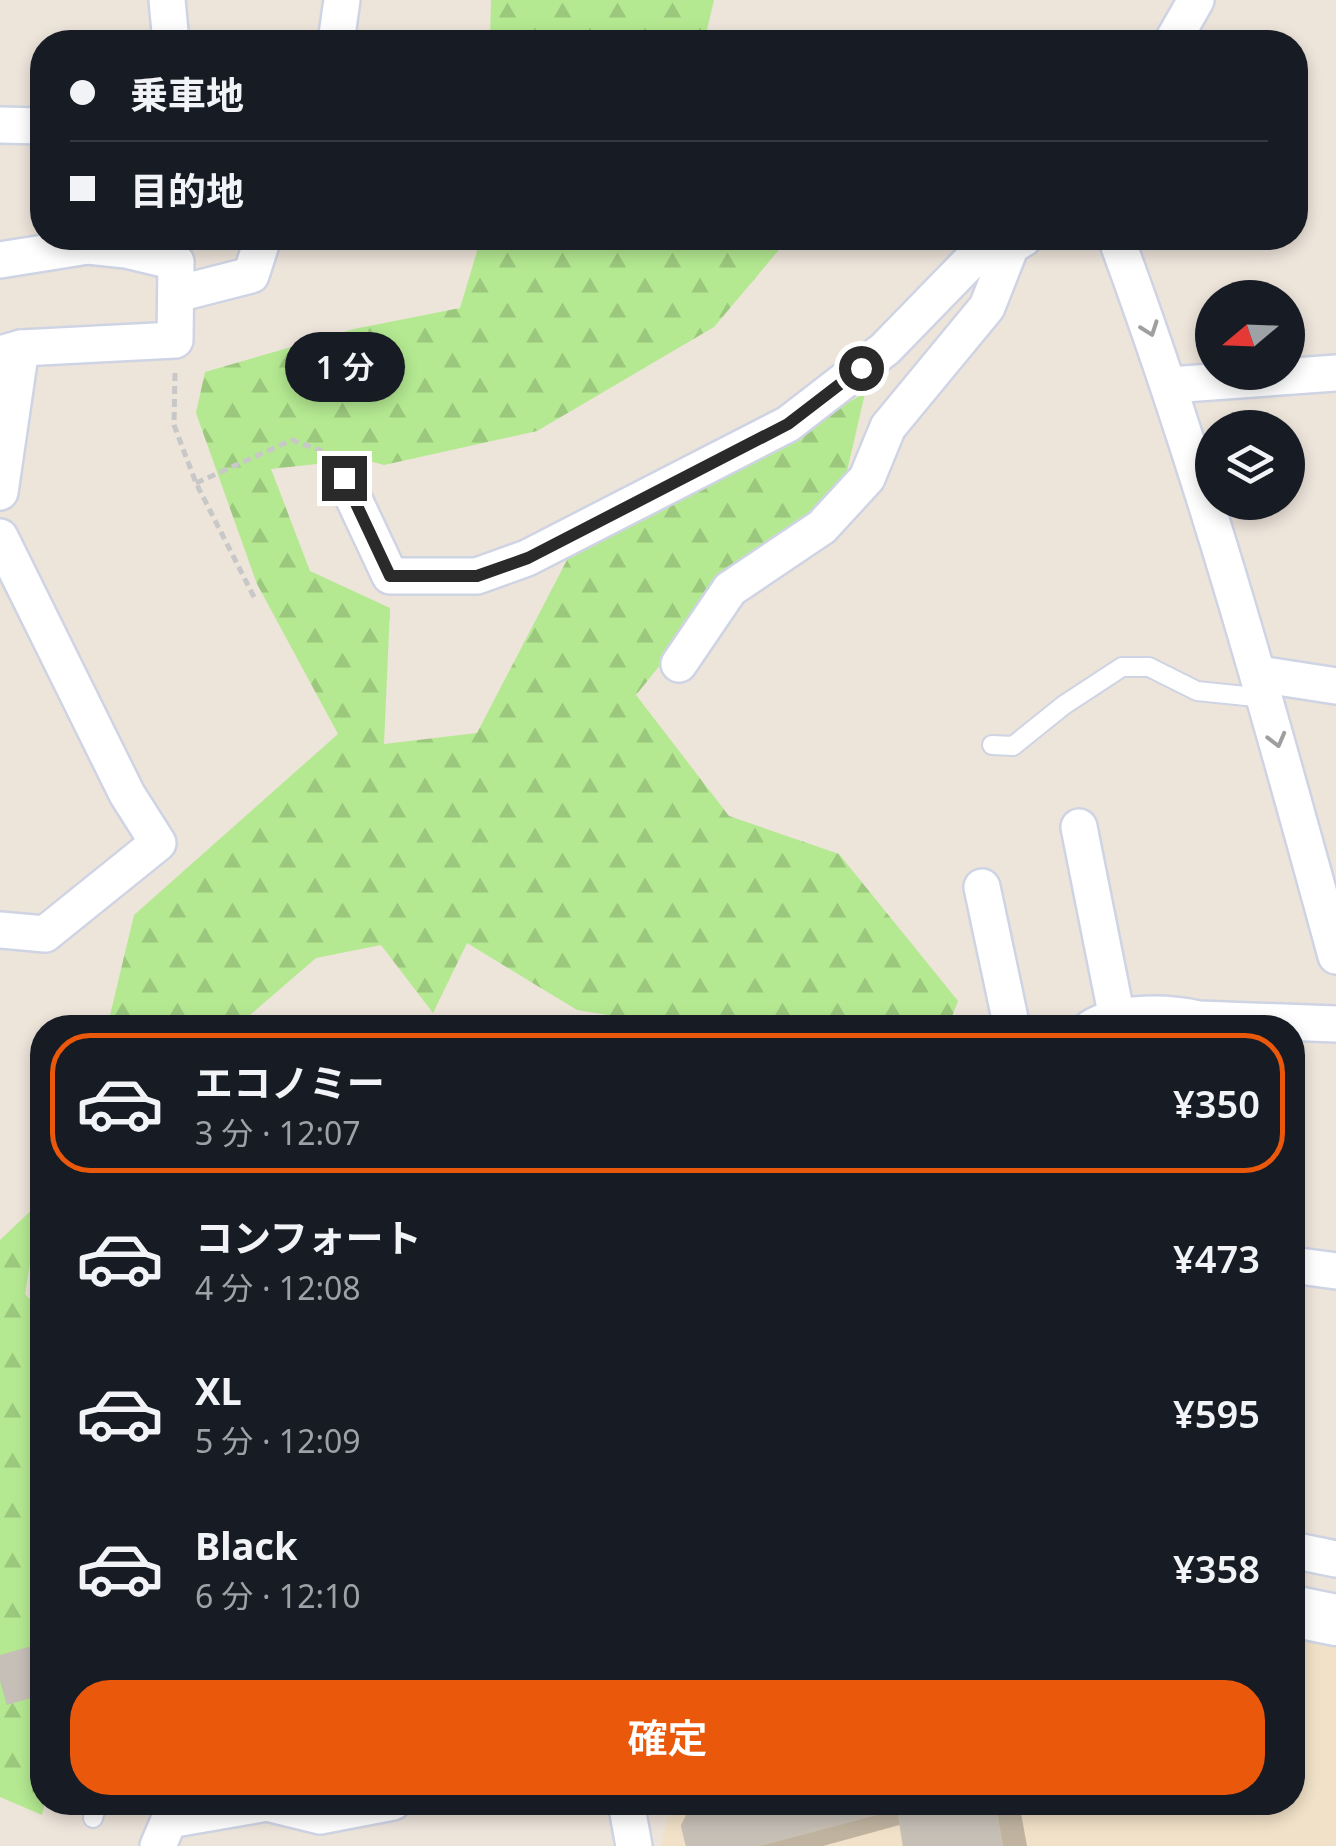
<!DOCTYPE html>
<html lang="ja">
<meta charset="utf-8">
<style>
:root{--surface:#171b24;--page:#242831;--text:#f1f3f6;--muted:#9ea1a6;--line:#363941;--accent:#ea580c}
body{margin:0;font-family:"Noto Sans","Noto Sans JP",sans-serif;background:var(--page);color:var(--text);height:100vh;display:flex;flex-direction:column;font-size:38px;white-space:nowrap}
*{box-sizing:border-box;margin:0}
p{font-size:32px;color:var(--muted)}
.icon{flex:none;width:55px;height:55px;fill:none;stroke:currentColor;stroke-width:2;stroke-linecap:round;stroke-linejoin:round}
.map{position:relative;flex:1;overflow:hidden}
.panel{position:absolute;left:30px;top:1015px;width:1275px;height:800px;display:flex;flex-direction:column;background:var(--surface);border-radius:40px;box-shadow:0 5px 15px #0003}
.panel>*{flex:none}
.guide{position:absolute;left:30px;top:30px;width:1278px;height:220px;border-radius:40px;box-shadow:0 5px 15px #0003;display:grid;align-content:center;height:220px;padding:0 40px;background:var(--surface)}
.needle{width:65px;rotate:251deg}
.controls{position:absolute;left:1195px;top:280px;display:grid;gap:20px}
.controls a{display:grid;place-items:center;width:110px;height:110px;border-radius:50%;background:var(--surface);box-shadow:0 5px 15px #0003;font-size:50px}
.end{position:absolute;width:45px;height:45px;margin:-22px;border:12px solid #2a2a2a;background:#fff;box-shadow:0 0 0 5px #fff}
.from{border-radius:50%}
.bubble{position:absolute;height:70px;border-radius:35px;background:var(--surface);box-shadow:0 5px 15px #0003;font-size:32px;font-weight:600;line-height:70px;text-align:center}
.guide b{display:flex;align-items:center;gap:35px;height:95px;font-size:38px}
.guide b+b{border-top:2px solid var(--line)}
.guide i{width:25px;height:25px;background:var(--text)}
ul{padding:18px 0 0;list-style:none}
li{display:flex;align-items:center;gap:30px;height:140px;margin:0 20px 15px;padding:0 20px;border:5px solid transparent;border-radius:40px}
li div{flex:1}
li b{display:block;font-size:38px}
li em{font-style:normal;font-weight:600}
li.current{border-color:var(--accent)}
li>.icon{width:90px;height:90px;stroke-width:1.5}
.primary-button{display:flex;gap:20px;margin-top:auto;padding:20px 40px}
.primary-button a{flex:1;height:115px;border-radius:40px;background:var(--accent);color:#fff;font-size:40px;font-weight:600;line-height:115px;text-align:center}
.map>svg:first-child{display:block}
.education{fill:#f1e1c8}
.forest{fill:url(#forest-firs)}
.shadow{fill:#0003}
.building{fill:#c5bfb6;stroke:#c9c0b4;stroke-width:2.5}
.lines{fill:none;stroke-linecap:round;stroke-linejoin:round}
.secondary-tunnel{stroke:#c6bfb7;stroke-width:50;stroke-dasharray:50 25;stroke-linecap:butt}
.lane-casing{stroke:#cfd4e4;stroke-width:22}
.street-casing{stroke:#cfd4e4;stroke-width:40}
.secondary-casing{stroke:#cfd4e4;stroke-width:55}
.path{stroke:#c8c8c8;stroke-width:5;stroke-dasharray:8 5;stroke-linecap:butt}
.lane{stroke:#fff;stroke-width:18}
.street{stroke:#fff;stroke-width:35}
.secondary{stroke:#fff;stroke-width:50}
.oneway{stroke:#9f9f9f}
.route{stroke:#2a2a2a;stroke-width:12}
</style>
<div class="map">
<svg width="1336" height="1846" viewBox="0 0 1336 1846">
<defs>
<pattern id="forest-firs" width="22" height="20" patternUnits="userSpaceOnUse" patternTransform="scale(2.5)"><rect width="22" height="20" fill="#b4e991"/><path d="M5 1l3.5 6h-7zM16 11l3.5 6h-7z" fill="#9bc87d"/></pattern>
</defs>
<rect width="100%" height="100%" fill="#ede4da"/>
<path class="education" d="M1293 1635 1336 1643V1846H661L671 1803 1292 1802Z"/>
<g class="forest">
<path d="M491 0H714L704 42H490Z"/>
<path d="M481 238H789L714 327 537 431 384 465 362 459 271 469 310 571 390 608 384 744 477 733 568 558 865 393 842 493 736 571 636 695 729 816 839 854 958 1001 948 1027H682L577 1010 467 943 433 1013 381 945 316 958 236 1027 107 1028 134 915 338 734 257 584 196 413 205 372 354 329 460 308Z"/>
<path d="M40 1202 25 1294 42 1313V1802L45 1803 42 1815 0 1797V1240Z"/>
</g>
<path class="shadow" d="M697 1802H1019L1027 1846H906L903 1824 823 1846H690Z"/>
<g class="building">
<path d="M694 1802H879L880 1813 755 1846H687L682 1826Z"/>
<path d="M897 1802H994L1002 1846H904Z"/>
</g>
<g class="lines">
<path class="secondary-tunnel" d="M0 1681 42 1669"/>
<defs>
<g id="lane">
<path d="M992 745 1013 746 1064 705 1122 667H1149L1197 691 1265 698"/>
<path d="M93 1818 98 1802"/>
</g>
<g id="street">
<path d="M167 0 171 42"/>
<path d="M336 42 342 0"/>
<path d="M1172 42 1196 0"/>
<path d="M0 125 42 126"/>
<path d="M1116 238C1203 473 1270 714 1336 956"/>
<path d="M0 260 88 246 126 250 176 262 175 340 21 348 0 354"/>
<path d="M177 294 251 275 263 238"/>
<path d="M1170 385 1336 373"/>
<path d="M344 478 390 576H477L527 558 788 424 885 349 993 238"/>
<path d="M0 492 21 348"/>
<path d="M0 537 127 794 158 843 45 934 0 930"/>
<path d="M679 664 730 589 822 527 867 478 888 427 987 307 1011 246 1024 238"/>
<path d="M1259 674 1336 686"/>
<path d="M1079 827 1117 1018"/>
<path d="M982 887 1012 1028"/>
<path d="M1091 1028C1118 1010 1169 1012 1199 1019L1336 1024"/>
<path d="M1292 1265 1336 1271"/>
<path d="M1292 1550 1336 1559"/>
<path d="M626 1802 634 1846"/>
<path d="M158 1846 169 1820 267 1803 320 1816 393 1802"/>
</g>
<path id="secondary" d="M1292 1611 1336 1620"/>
</defs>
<use href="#lane" class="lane-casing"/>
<use href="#street" class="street-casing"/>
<use href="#secondary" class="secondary-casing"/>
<g class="path">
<path d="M175 373 174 425 196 483 255 599"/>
<path d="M196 483 292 440 324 452"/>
</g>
<use href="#lane" class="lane"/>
<use href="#street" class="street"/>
<use href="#secondary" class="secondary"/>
</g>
<defs><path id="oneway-chevron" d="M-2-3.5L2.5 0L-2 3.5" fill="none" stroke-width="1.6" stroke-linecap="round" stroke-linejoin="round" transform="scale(2.5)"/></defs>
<g class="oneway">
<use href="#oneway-chevron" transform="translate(1150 329) rotate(70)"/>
<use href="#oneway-chevron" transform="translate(1277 740) rotate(75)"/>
</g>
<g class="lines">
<path class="route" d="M344 478 390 576H477L528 558 788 424 861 368"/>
</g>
</svg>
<div class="controls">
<a><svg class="needle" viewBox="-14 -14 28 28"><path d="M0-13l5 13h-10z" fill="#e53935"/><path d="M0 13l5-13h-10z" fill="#9ea1a6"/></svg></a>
<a><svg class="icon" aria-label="layers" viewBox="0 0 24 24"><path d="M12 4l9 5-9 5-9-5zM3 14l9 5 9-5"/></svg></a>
</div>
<i class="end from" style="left:861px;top:368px"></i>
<i class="end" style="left:344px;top:478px"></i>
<div class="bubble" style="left:285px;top:332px;width:120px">1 分</div>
<div class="guide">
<b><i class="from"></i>乗車地</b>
<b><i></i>目的地</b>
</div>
<section class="panel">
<ul>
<li class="current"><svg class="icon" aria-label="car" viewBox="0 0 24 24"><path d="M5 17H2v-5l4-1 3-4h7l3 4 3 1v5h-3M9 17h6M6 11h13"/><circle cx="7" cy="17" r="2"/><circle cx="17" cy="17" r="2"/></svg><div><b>エコノミー</b><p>3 分 · 12:07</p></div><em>¥350</em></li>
<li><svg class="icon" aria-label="car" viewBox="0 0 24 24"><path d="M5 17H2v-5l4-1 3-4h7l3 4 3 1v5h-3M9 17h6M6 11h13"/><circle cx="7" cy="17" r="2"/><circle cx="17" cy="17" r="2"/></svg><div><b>コンフォート</b><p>4 分 · 12:08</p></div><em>¥473</em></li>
<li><svg class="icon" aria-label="car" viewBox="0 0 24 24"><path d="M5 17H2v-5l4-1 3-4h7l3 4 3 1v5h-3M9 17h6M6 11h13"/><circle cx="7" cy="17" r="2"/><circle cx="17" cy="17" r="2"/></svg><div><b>XL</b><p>5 分 · 12:09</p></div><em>¥595</em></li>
<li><svg class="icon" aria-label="car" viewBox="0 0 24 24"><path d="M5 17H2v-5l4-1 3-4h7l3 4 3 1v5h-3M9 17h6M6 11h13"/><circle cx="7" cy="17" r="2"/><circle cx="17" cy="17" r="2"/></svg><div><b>Black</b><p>6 分 · 12:10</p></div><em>¥358</em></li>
</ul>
<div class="primary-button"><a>確定</a></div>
</section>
</div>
